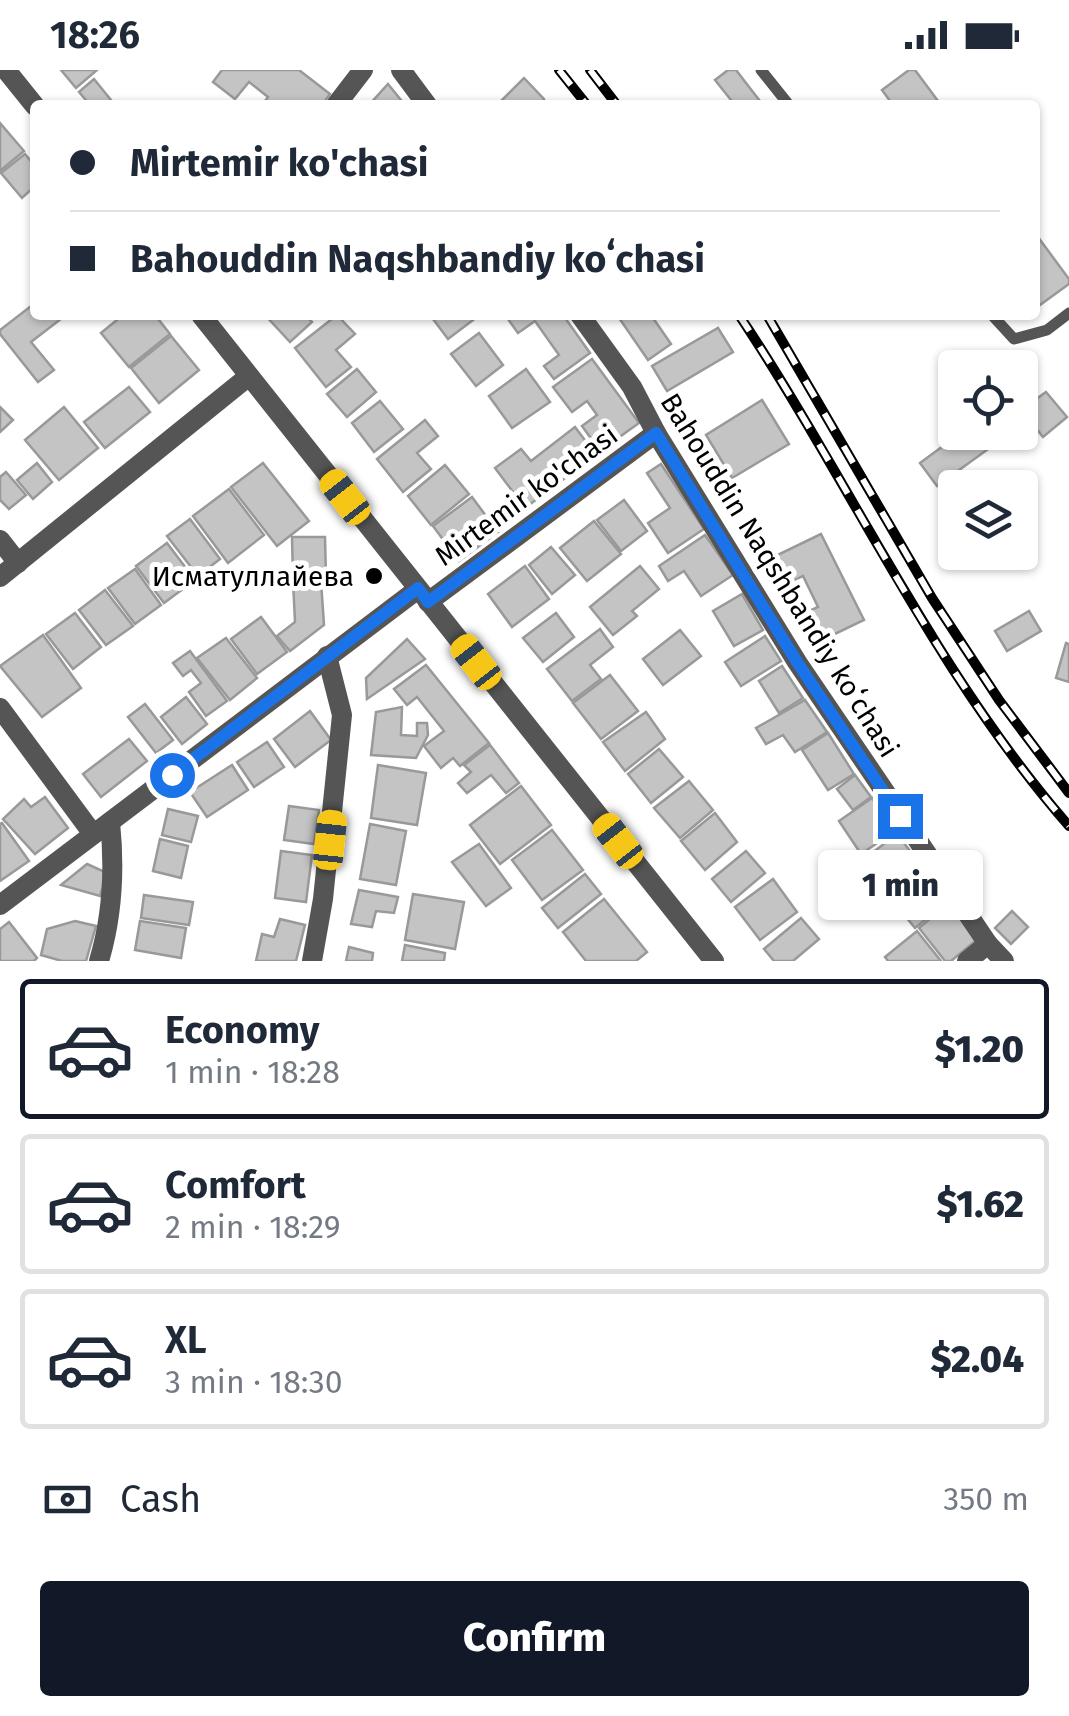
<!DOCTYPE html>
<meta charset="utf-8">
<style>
:root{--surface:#fff;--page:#f2f2f3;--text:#1f2937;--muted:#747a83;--line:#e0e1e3;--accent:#111827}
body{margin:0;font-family:"Fira Sans",sans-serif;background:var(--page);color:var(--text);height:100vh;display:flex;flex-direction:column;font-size:38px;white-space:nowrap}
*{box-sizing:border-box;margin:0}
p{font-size:32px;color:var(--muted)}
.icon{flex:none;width:55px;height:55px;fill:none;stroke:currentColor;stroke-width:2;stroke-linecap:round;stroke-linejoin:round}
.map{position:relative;height:891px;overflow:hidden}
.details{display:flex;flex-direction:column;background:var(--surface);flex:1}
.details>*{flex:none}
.banner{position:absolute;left:30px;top:30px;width:1010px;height:220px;border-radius:10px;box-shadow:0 2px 8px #0004;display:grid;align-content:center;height:220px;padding:0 40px;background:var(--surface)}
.fabs{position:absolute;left:938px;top:280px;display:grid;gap:20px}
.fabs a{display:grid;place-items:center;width:100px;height:100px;border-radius:10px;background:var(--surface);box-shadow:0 2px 8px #0004;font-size:50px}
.end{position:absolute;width:45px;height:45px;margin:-22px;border:12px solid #1a73e8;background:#fff;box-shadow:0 0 0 5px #fff}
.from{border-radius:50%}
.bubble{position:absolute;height:70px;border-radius:10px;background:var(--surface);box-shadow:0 2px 8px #0004;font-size:32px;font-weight:800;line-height:70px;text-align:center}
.car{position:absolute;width:30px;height:60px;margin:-30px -15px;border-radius:12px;box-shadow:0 0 8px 2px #0007;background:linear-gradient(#f5c518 24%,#345 0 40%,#f5c518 0 76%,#345 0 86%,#f5c518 0)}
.banner b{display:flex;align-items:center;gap:35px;height:95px;font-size:38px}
.banner b+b{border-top:2px solid var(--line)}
.banner i{width:25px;height:25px;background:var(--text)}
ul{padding:18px 0 0;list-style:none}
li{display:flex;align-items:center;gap:30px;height:140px;margin:0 20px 15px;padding:0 20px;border:5px solid var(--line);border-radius:10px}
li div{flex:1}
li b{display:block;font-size:38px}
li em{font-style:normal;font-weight:800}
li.on{border-color:var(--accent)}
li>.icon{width:90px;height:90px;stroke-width:1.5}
.pay{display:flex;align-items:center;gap:25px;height:110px;padding:0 40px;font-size:38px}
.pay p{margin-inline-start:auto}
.cta{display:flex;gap:20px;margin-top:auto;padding:20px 40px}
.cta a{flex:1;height:115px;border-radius:10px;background:var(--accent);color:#fff;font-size:40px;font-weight:800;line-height:115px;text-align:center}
.status{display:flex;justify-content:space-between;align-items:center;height:70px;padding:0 50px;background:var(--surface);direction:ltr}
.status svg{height:28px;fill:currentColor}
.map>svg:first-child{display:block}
.building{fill:#c4c4c4;stroke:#999;stroke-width:2.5}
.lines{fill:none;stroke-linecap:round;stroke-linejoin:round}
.service{stroke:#555;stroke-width:11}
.minor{stroke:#555;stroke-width:20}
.tertiary{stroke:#555;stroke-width:20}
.rail-casing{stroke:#000;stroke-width:10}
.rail{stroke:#fff;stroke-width:6;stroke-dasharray:19;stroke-linecap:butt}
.route{stroke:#1a73e8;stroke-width:12}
.poi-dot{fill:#000;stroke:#fff;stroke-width:4}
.labels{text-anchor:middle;stroke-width:10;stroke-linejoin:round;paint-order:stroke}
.street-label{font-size:28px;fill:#000;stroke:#fff}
.poi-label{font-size:28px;fill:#000;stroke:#fff;text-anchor:end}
</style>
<div class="status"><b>18:26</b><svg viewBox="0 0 49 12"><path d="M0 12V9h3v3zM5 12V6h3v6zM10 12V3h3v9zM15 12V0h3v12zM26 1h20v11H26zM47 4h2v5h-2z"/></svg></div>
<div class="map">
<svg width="1069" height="891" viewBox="0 0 1069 891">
<rect width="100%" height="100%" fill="#fff"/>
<g class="building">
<path d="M61 0H97L76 18Z"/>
<path d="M222 0H299L330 24 322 35H262L268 27 249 12 235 29 213 12Z"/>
<path d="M728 0H736L763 35H735L715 10Z"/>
<path d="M909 0H915L941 35H893L882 20Z"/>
<path d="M524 8 544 29 539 35H497Z"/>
<path d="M94 9 115 35H90L79 22Z"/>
<path d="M388 14 405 35H369Z"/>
<path d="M0 53 24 81 0 101Z"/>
<path d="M25 84 35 96V116L22 128 1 103Z"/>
<path d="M1035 163 1069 209V214L1040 235 1035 228Z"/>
<path d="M35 233V245H66L31 272 54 300 38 312 0 264V260Z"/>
<path d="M123 245H155L170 264 129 297 101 263Z"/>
<path d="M265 245H305L312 252 290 272Z"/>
<path d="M337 245 355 264 336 280 351 297 326 317 295 278Z"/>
<path d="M430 245H469L473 250 448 269Z"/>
<path d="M505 245H563L590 283 554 309 544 296 559 285 535 251 518 263Z"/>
<path d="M617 245H651L671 274 648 290Z"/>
<path d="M718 258 733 282 667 321 652 296Z"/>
<path d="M479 263 503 295 476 316 451 284Z"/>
<path d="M171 266 199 300 159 333 131 298Z"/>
<path d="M592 289 639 353 600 381 582 356 597 345 587 331 572 342 553 317Z"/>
<path d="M357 299 376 322 347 347 327 324Z"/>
<path d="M526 299 550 332 512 358 489 326Z"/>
<path d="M129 317 150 342 105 378 84 352Z"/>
<path d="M1046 322 1067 347 1043 367 1021 340Z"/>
<path d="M762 330 789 374 732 408 706 365Z"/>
<path d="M380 331 403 359 374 382 352 353Z"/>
<path d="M0 337 13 350 0 362Z"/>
<path d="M64 337 98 378 59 410 25 370Z"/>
<path d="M425 350 438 366 417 383 431 399 403 422 377 389Z"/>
<path d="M575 357 596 385 525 438 495 398 521 379 531 391Z"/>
<path d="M962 362H997L1002 369 937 416 920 393Z"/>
<path d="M37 393 52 412 33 429 17 410Z"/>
<path d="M263 393 309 451 277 476 231 417Z"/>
<path d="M661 394 704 459 668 483 648 453 670 438 647 403Z"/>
<path d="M445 395 469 424 431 455 408 426Z"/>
<path d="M6 402 26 425 9 439 0 430V407Z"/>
<path d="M229 419 264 465 228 493 193 446Z"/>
<path d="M472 427 498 462 459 491 433 456Z"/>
<path d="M624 430 647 461 621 481 597 450Z"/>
<path d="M190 449 220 489 198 506 167 466Z"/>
<path d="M594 451 621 484 587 511 560 478Z"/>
<path d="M821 464 864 550 810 576 796 547 818 537 803 506 779 518 765 491Z"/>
<path d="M705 465 733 505 701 526 684 501 668 511 659 496Z"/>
<path d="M292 467H325L326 508H293Z"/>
<path d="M167 473 195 510 164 533 136 496Z"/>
<path d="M551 477 575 505 552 524 529 495Z"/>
<path d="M525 496 549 529 512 557 488 524Z"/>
<path d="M640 496 659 519 632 541 637 546 613 565 590 537Z"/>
<path d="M135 499 161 535 135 554 108 518Z"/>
<path d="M293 511H321L324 555 290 581 277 566 295 552Z"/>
<path d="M105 520 133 556 106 575 79 540Z"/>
<path d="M742 524 763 560 734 576 713 541Z"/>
<path d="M1029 541 1041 561 1007 581 995 561Z"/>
<path d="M75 543 101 577 73 599 46 564Z"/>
<path d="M556 543 574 567 543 592 523 568Z"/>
<path d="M261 547 287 582 257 604 231 569Z"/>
<path d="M600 559 613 577 590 595 601 609 572 631 547 599Z"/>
<path d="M680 560 701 586 663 615 643 589Z"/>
<path d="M43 565 81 618 42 647 0 596Z"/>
<path d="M765 566 781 591 741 616 725 592Z"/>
<path d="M226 568 257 608 230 630 197 588Z"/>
<path d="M407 569 425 589 367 629 366 608Z"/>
<path d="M1066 573 1069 574V612L1056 608Z"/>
<path d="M190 581 227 631 206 646 189 622 201 613 191 600 183 606 173 593Z"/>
<path d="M426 595 489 673 460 696 453 688 441 698 424 676 444 661 417 627 407 635 394 619Z"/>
<path d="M782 596 803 628 779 643 759 611Z"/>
<path d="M610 605 638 641 601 669 573 633Z"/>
<path d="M186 627 207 654 182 674 161 647Z"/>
<path d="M805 630 827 662 795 682 783 665 766 674 756 658Z"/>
<path d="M145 634 173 670 156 683 128 647Z"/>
<path d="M402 637 401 665 417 666V653H427L428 665 416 688 371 685 376 642Z"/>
<path d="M310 641 331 670 295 697 274 669Z"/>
<path d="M646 642 665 669 625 701 603 672Z"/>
<path d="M828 663 854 704 828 720 802 680Z"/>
<path d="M129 669 147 691 101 727 83 704Z"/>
<path d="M267 672 284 697 254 717 237 692Z"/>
<path d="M490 675 519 713 506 723 491 705 467 723 458 713 471 702 464 695Z"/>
<path d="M659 679 683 707 651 733 628 704Z"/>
<path d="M232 695 248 720 207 747 190 722Z"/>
<path d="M378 695 426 703 417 755 371 748Z"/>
<path d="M855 705 871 727 853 740 837 719Z"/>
<path d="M689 711 713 740 680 768 654 738Z"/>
<path d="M521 716 551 755 500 794 470 755Z"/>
<path d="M45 727 68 758 35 784 3 749 24 729 31 737Z"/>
<path d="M872 728 895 761 861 784 839 751Z"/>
<path d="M289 736 319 740 314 774 284 770Z"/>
<path d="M168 739 198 746 191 772 162 765Z"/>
<path d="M715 743 737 772 705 800 681 771Z"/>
<path d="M2 753 29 791 0 811V754Z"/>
<path d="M370 754 406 761 396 815 360 809Z"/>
<path d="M552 760 583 800 542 830 512 790Z"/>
<path d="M897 764 924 799 890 824 864 789Z"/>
<path d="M160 769 188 776 181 808 153 801Z"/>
<path d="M479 774 511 818 486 836 452 792Z"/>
<path d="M281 781 312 785 306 832 275 828Z"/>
<path d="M746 781 765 803 731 832 712 809Z"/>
<path d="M87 794 107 803 100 826 61 815Z"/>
<path d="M927 803 949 830 915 858 892 830Z"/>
<path d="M585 804 601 824 558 858 542 838Z"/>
<path d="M773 809 797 842 760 870 735 837Z"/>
<path d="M359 820 398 827 394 843 376 841 372 857 351 854Z"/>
<path d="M413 824 464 832 455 879 405 870Z"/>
<path d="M144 825 193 832 189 855 141 848Z"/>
<path d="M604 829 647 882 636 891H586L563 862Z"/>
<path d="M950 832 979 868 951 891H945L919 858Z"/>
<path d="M1012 841 1028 857 1011 874 995 858Z"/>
<path d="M801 848 819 869 793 891H774L764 879Z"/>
<path d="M280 849 305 855 296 891H256L262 864 274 867Z"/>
<path d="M75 851 96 856 86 891H62L41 885 47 859Z"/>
<path d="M140 851 186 858 181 888 135 880Z"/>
<path d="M9 852 37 888 34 891H0V859Z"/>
<path d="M917 861 941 891H888L885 887Z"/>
<path d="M405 875 445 883 444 891H402Z"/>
<path d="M349 877 373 883 372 891H346Z"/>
</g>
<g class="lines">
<g class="service">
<path d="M761 0 789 35"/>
<path d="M992 245 1014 269 1047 260 1069 243"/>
</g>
<g class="minor">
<path d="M401 0 427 35"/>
<path d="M336 35 363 0"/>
<path d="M580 245 632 317 656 363 797 592 988 874 1004 891"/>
<path d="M0 470 18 493"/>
<path d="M428 532 656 363"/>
<path d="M0 638 93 764"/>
<path d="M0 835 418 519"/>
<path d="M99 891C113 844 115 800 110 752"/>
<path d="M312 891 323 829 342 645 327 586"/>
<path d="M967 891 988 874"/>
</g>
<g class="tertiary">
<path d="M6 0 35 36"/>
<path d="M201 245 714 891"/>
<path d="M0 507 249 306"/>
</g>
<defs>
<g id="rail">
<path d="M559 0 587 35"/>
<path d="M590 0 617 35"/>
<path d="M739 245C851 413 935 603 1069 756"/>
<path d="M767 245 932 528 999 630 1069 723"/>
</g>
</defs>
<use href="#rail" class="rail-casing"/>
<use href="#rail" class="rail"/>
</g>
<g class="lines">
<path class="route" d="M172 705 418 518 428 532 656 363 797 592 900 746"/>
</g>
<circle class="poi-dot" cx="374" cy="506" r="10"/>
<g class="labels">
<g class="street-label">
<text transform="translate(526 425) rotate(-36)" y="10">Mirtemir ko'chasi</text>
<text transform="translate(780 505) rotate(58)" y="10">Bahouddin Naqshbandiy koʻchasi</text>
</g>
<g class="poi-label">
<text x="354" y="516">Исматуллайева</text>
</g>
</g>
</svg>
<div class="fabs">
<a><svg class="icon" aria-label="locate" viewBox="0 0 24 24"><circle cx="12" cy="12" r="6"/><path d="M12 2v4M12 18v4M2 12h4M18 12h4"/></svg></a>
<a><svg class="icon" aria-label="layers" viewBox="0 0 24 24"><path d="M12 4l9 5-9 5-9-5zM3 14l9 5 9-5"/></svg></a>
</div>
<i class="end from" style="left:172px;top:705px"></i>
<i class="end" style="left:900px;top:746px"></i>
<div class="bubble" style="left:818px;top:780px;width:165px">1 min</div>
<i class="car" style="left:345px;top:427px;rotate:322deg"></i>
<i class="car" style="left:476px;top:592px;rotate:322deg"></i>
<i class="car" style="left:330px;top:770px;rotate:6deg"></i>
<i class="car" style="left:618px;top:771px;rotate:322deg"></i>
<div class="banner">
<b><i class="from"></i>Mirtemir ko'chasi</b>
<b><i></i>Bahouddin Naqshbandiy koʻchasi</b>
</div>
</div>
<section class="details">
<ul>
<li class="on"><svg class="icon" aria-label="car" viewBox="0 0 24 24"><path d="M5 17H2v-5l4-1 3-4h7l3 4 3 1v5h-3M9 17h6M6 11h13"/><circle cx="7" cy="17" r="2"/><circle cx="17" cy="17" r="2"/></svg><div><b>Economy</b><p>1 min · 18:28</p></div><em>$1.20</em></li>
<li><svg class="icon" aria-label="car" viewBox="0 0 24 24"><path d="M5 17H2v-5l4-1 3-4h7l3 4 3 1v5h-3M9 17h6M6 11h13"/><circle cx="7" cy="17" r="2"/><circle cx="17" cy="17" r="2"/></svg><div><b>Comfort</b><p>2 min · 18:29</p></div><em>$1.62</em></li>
<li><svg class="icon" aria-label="car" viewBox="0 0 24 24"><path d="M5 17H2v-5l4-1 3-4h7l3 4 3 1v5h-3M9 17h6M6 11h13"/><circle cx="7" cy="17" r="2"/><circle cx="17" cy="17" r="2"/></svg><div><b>XL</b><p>3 min · 18:30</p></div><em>$2.04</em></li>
</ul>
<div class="pay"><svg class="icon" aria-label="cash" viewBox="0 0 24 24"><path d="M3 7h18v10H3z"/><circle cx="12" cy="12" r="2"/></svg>Cash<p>350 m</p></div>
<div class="cta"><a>Confirm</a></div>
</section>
